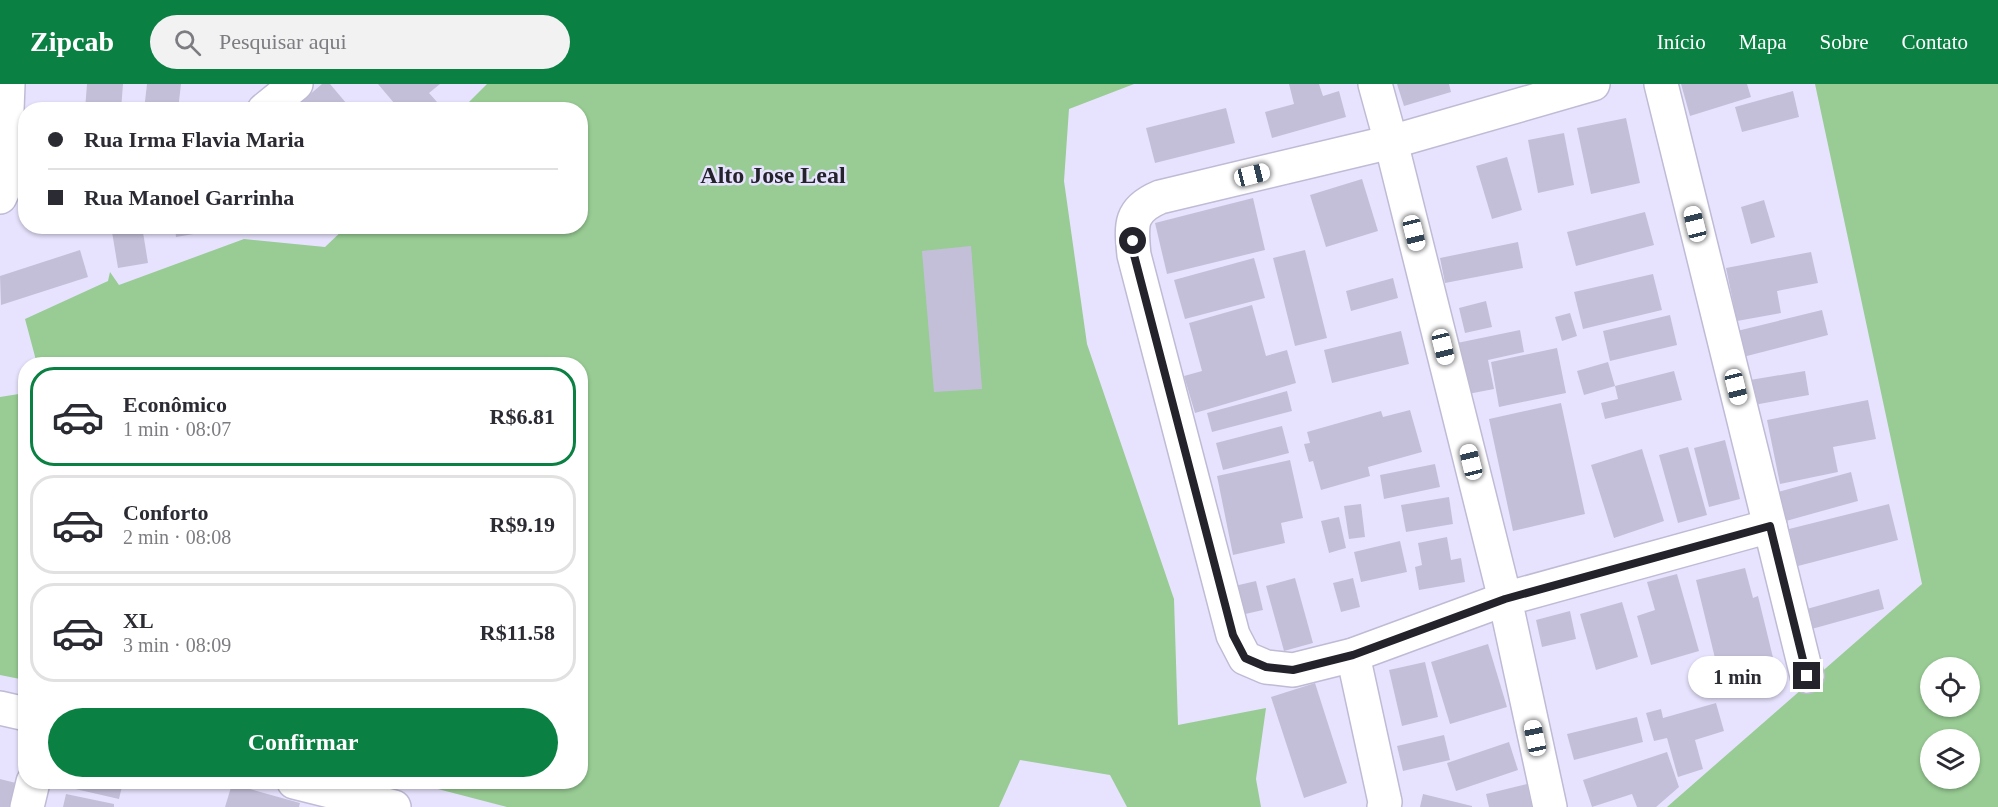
<!DOCTYPE html>
<html lang="pt">
<meta charset="utf-8">
<style>
:root{--surface:#fff;--page:#f2f2f3;--text:#2b2b33;--muted:#7c7c81;--line:#e1e1e2;--accent:#0b8043}
body{margin:0;font-family:Georgia,serif;background:var(--page);color:var(--text);height:100vh;display:flex;flex-direction:column;font-size:22px;white-space:nowrap}
*{box-sizing:border-box;margin:0}
p{font-size:20px;color:var(--muted)}
.icon{flex:none;width:33px;height:33px;fill:none;stroke:currentColor;stroke-width:2;stroke-linecap:round;stroke-linejoin:round}
.map{position:relative;flex:1;overflow:hidden}
.details{position:absolute;left:18px;top:273px;width:570px;height:432px;display:flex;flex-direction:column;background:var(--surface);border-radius:24px;box-shadow:0 2px 4px #0004}
.details>*{flex:none}
.guide{position:absolute;left:18px;top:18px;width:570px;height:132px;border-radius:24px;box-shadow:0 2px 4px #0004;display:grid;align-content:center;height:132px;padding:0 30px;background:var(--surface)}
.controls{position:absolute;left:1920px;top:573px;display:grid;gap:12px}
.controls a{display:grid;place-items:center;width:60px;height:60px;border-radius:50%;background:var(--surface);box-shadow:0 2px 4px #0004;font-size:30px}
.end{position:absolute;width:27px;height:27px;margin:-14px;border:8px solid #24232c;background:#fff;box-shadow:0 0 0 3px #fff}
.from{border-radius:50%}
.bubble{position:absolute;height:42px;border-radius:21px;background:var(--surface);box-shadow:0 2px 4px #0004;font-size:20px;font-weight:800;line-height:42px;text-align:center}
.car{position:absolute;width:18px;height:36px;margin:-18px -9px;border-radius:8px;box-shadow:0 0 4px 2px #0007;background:linear-gradient(#fff 24%,#345 0 40%,#fff 0 76%,#345 0 86%,#fff 0)}
.guide b{display:flex;align-items:center;gap:21px;height:57px;font-size:22px}
.guide b+b{border-top:2px solid var(--line)}
.guide i{width:15px;height:15px;background:var(--text)}
ul{padding:10px 0 0;list-style:none}
li{display:flex;align-items:center;gap:18px;height:99px;margin:0 12px 9px;padding:0 18px;border:3px solid var(--line);border-radius:24px}
li div{flex:1}
li b{display:block;font-size:22px}
li em{font-style:normal;font-weight:800}
li.on{border-color:var(--accent)}
li>.icon{width:54px;height:54px;stroke-width:1.5}
.primary-button{display:flex;gap:12px;margin-top:auto;padding:12px 30px}
.primary-button a{flex:1;height:69px;border-radius:36px;background:var(--accent);color:#fff;font-size:24px;font-weight:800;line-height:69px;text-align:center}
header{display:flex;align-items:center;gap:36px;box-sizing:border-box;height:84px;padding:0 30px;background:var(--accent);color:#fff}
header strong{font-size:28px}
nav{display:flex;gap:33px;margin-inline-start:auto;font-size:21px}
.search{width:420px;height:54px;background:var(--page);display:flex;align-items:center;gap:15px;box-sizing:border-box;padding:0 21px;border-radius:33px;color:var(--muted);font-size:22px}
.map>svg:first-child{display:block}
.green{fill:#98cc94;fill-rule:evenodd}
.building{fill:#c4bfd9}
.lines{fill:none;stroke-linecap:round;stroke-linejoin:round}
.minor-casing{stroke:#bfbbd5;stroke-width:36}
.minor{stroke:#fff;stroke-width:33}
.route{stroke:#24232c;stroke-width:8}
.labels{text-anchor:middle;stroke-width:5;stroke-linejoin:round;paint-order:stroke}
.district-label{font-size:24px;font-weight:bold;fill:#24232c;stroke:#e7e3fe}
</style>
<header>
<strong>Zipcab</strong>
<div class="search"><svg class="icon" aria-label="search" viewBox="0 0 24 24"><circle cx="10" cy="10" r="6"/><path d="M15 15l6 6"/></svg>Pesquisar aqui</div>
<nav><a>Início</a><a>Mapa</a><a>Sobre</a><a>Contato</a></nav>
</header>
<div class="map">
<svg width="1998" height="723" viewBox="0 0 1998 723">
<rect width="100%" height="100%" fill="#e7e3fe"/>
<g class="green">
<path d="M487 0H1134L1069 25 1064 97 1087 260 1174 515 1178 641 1266 624 1256 695 1261 723H1127L1110 691 1020 676 999 723H507L411 698H580V280H37L25 235 108 197 110 188 119 201 244 155 325 163 346 143 580 142V26L462 25Z"/>
<path d="M1815 0H1998V723H1667L1922 500ZM1930 584H1970V622H1930ZM1930 656H1970V694H1930Z"/>
<path d="M25 309H26L25 596 0 591V313Z"/>
</g>
<g class="building">
<path d="M87 0H123L121 26H85Z"/>
<path d="M147 0H181L178 26H144Z"/>
<path d="M322 0H330L352 26H292Z"/>
<path d="M378 0H440L429 9 437 18 426 26H400Z"/>
<path d="M1289 0H1319L1323 12 1339 7 1346 33 1272 54 1265 28 1294 20Z"/>
<path d="M1397 0H1449L1451 8 1404 22Z"/>
<path d="M1681 0H1747L1751 13 1690 32Z"/>
<path d="M1793 7 1799 33 1742 48 1735 23Z"/>
<path d="M1226 24 1235 59 1155 79 1146 44Z"/>
<path d="M1626 34 1640 99 1591 110 1577 44Z"/>
<path d="M1564 49 1574 101 1538 109 1528 56Z"/>
<path d="M1507 73 1522 126 1492 135 1476 82Z"/>
<path d="M1362 95 1378 147 1326 163 1310 111Z"/>
<path d="M1253 114 1265 166 1167 190 1155 139Z"/>
<path d="M1764 116 1775 153 1751 160 1741 123Z"/>
<path d="M1645 128 1654 161 1576 182 1567 148Z"/>
<path d="M111 142H142L148 179 118 184Z"/>
<path d="M175 142H205V148L176 153Z"/>
<path d="M1518 158 1523 184 1445 199 1440 174Z"/>
<path d="M971 162 982 305 934 308 922 167Z"/>
<path d="M80 166 88 193 1 221 0 192Z"/>
<path d="M1305 166 1327 254 1295 262 1273 174Z"/>
<path d="M1811 168 1818 199 1777 207 1781 229 1737 237 1726 184Z"/>
<path d="M1254 174 1265 214 1185 235 1174 196Z"/>
<path d="M1653 190 1662 226 1583 245 1574 208Z"/>
<path d="M1393 194 1398 214 1351 227 1346 207Z"/>
<path d="M1486 217 1492 243 1465 249 1459 224Z"/>
<path d="M1252 221 1266 272 1287 266 1296 299 1195 329 1184 292 1202 287 1189 239Z"/>
<path d="M1822 226 1828 251 1743 273 1737 247Z"/>
<path d="M1570 229 1577 252 1562 257 1555 233Z"/>
<path d="M1670 231 1677 261 1610 277 1603 247Z"/>
<path d="M1520 246 1524 268 1488 276 1494 305 1468 310 1457 259Z"/>
<path d="M1401 247 1409 280 1332 299 1324 266Z"/>
<path d="M1557 264 1566 309 1499 323 1491 278Z"/>
<path d="M1608 278 1615 302 1674 287 1682 316 1605 335 1601 319 1618 315 1615 302 1584 311 1577 287Z"/>
<path d="M1805 287 1809 311 1748 322 1744 297Z"/>
<path d="M1287 307 1292 327 1212 348 1207 329Z"/>
<path d="M1868 316 1876 355 1833 363 1838 388 1780 400 1767 336Z"/>
<path d="M1561 319 1585 430 1513 447 1489 335Z"/>
<path d="M1410 326 1422 368 1368 383 1370 392 1321 406 1313 377 1309 378 1304 360 1310 359 1307 348 1381 327 1383 333Z"/>
<path d="M1282 342 1289 369 1223 386 1216 359Z"/>
<path d="M1725 356 1740 415 1709 423 1694 364Z"/>
<path d="M1688 363 1707 431 1678 439 1659 371Z"/>
<path d="M1642 365 1664 437 1614 454 1591 381Z"/>
<path d="M1290 376 1303 434 1281 439 1285 459 1233 471 1217 392Z"/>
<path d="M1435 380 1440 403 1384 415 1380 391Z"/>
<path d="M1851 388 1858 417 1786 437 1778 408Z"/>
<path d="M1449 413 1453 440 1406 448 1401 421Z"/>
<path d="M1361 420 1365 453 1349 455 1344 422Z"/>
<path d="M1889 420 1898 456 1798 482 1789 445Z"/>
<path d="M1339 433 1346 464 1329 469 1321 437Z"/>
<path d="M1447 453 1451 476 1461 474 1465 498 1419 506 1415 483 1422 481 1418 459Z"/>
<path d="M1400 457 1407 488 1361 498 1354 468Z"/>
<path d="M1745 484 1753 514 1758 512 1777 590 1722 603 1696 496Z"/>
<path d="M1677 490 1699 567 1651 581 1637 532 1655 526 1647 498Z"/>
<path d="M1295 494 1313 559 1284 567 1266 502Z"/>
<path d="M1353 494 1360 523 1341 528 1333 499Z"/>
<path d="M1256 497 1263 526 1232 533 1226 504Z"/>
<path d="M1879 505 1884 525 1808 546 1803 526Z"/>
<path d="M1622 518 1638 573 1596 586 1580 530Z"/>
<path d="M1570 527 1576 555 1542 563 1536 536Z"/>
<path d="M1488 560 1507 623 1450 640 1431 578Z"/>
<path d="M1425 578 1438 633 1402 642 1389 586Z"/>
<path d="M1315 599 1347 699 1304 714 1271 613Z"/>
<path d="M1716 619 1724 647 1695 656 1703 685 1678 693 1667 654 1654 657 1646 629 1661 625 1663 634Z"/>
<path d="M1637 633 1643 658 1574 676 1567 650Z"/>
<path d="M1444 651 1450 676 1403 687 1397 662Z"/>
<path d="M1509 658 1518 686 1456 707 1447 679Z"/>
<path d="M1667 668 1679 703 1656 723H1637L1632 710 1592 723 1583 696Z"/>
<path d="M0 695 16 699 10 723H0Z"/>
<path d="M73 698H123L119 715 71 704Z"/>
<path d="M232 700 300 719 299 723H225Z"/>
<path d="M1527 700 1532 723H1489L1486 710Z"/>
<path d="M66 710 114 720V723H63Z"/>
<path d="M1423 710 1472 722V723H1420Z"/>
</g>
<g class="lines">
<defs>
<g id="minor">
<path d="M1375 0 1391 58 1505 515 1550 723"/>
<path d="M1593 0 1391 58 1160 113C1129 126 1131 141 1134 171L1233 551 1245 574 1266 583 1293 586 1353 571 1505 515 1770 442"/>
<path d="M1661 0 1807 592"/>
<path d="M264 26 296 0"/>
<path d="M0 113 4 104 8 0"/>
<path d="M1353 571 1385 718 1384 723"/>
<path d="M0 624 26 630"/>
<path d="M294 698 394 723"/>
<path d="M27 723 33 698"/>
</g>
</defs>
<use href="#minor" class="minor-casing"/>
<use href="#minor" class="minor"/>
</g>
<g class="lines">
<path class="route" d="M1133 157 1134 171 1233 551 1245 574 1266 583 1293 586 1353 571 1505 515 1770 442 1807 592"/>
</g>
<g class="labels">
<g class="district-label">
<text x="773" y="99">Alto Jose Leal</text>
</g>
</g>
</svg>
<div class="controls">
<a><svg class="icon" aria-label="locate" viewBox="0 0 24 24"><circle cx="12" cy="12" r="6"/><path d="M12 2v4M12 18v4M2 12h4M18 12h4"/></svg></a>
<a><svg class="icon" aria-label="layers" viewBox="0 0 24 24"><path d="M12 4l9 5-9 5-9-5zM3 14l9 5 9-5"/></svg></a>
</div>
<i class="end from" style="left:1133px;top:157px"></i>
<i class="end" style="left:1807px;top:592px"></i>
<div class="bubble" style="left:1688px;top:572px;width:99px">1 min</div>
<i class="car" style="left:1252px;top:91px;rotate:76deg"></i>
<i class="car" style="left:1695px;top:140px;rotate:346deg"></i>
<i class="car" style="left:1414px;top:149px;rotate:166deg"></i>
<i class="car" style="left:1443px;top:263px;rotate:166deg"></i>
<i class="car" style="left:1736px;top:303px;rotate:166deg"></i>
<i class="car" style="left:1471px;top:378px;rotate:346deg"></i>
<i class="car" style="left:1535px;top:654px;rotate:348deg"></i>
<div class="guide">
<b><i class="from"></i>Rua Irma Flavia Maria</b>
<b><i></i>Rua Manoel Garrinha</b>
</div>
<section class="details">
<ul>
<li class="on"><svg class="icon" aria-label="car" viewBox="0 0 24 24"><path d="M5 17H2v-5l4-1 3-4h7l3 4 3 1v5h-3M9 17h6M6 11h13"/><circle cx="7" cy="17" r="2"/><circle cx="17" cy="17" r="2"/></svg><div><b>Econômico</b><p>1 min · 08:07</p></div><em>R$6.81</em></li>
<li><svg class="icon" aria-label="car" viewBox="0 0 24 24"><path d="M5 17H2v-5l4-1 3-4h7l3 4 3 1v5h-3M9 17h6M6 11h13"/><circle cx="7" cy="17" r="2"/><circle cx="17" cy="17" r="2"/></svg><div><b>Conforto</b><p>2 min · 08:08</p></div><em>R$9.19</em></li>
<li><svg class="icon" aria-label="car" viewBox="0 0 24 24"><path d="M5 17H2v-5l4-1 3-4h7l3 4 3 1v5h-3M9 17h6M6 11h13"/><circle cx="7" cy="17" r="2"/><circle cx="17" cy="17" r="2"/></svg><div><b>XL</b><p>3 min · 08:09</p></div><em>R$11.58</em></li>
</ul>
<div class="primary-button"><a>Confirmar</a></div>
</section>
</div>
